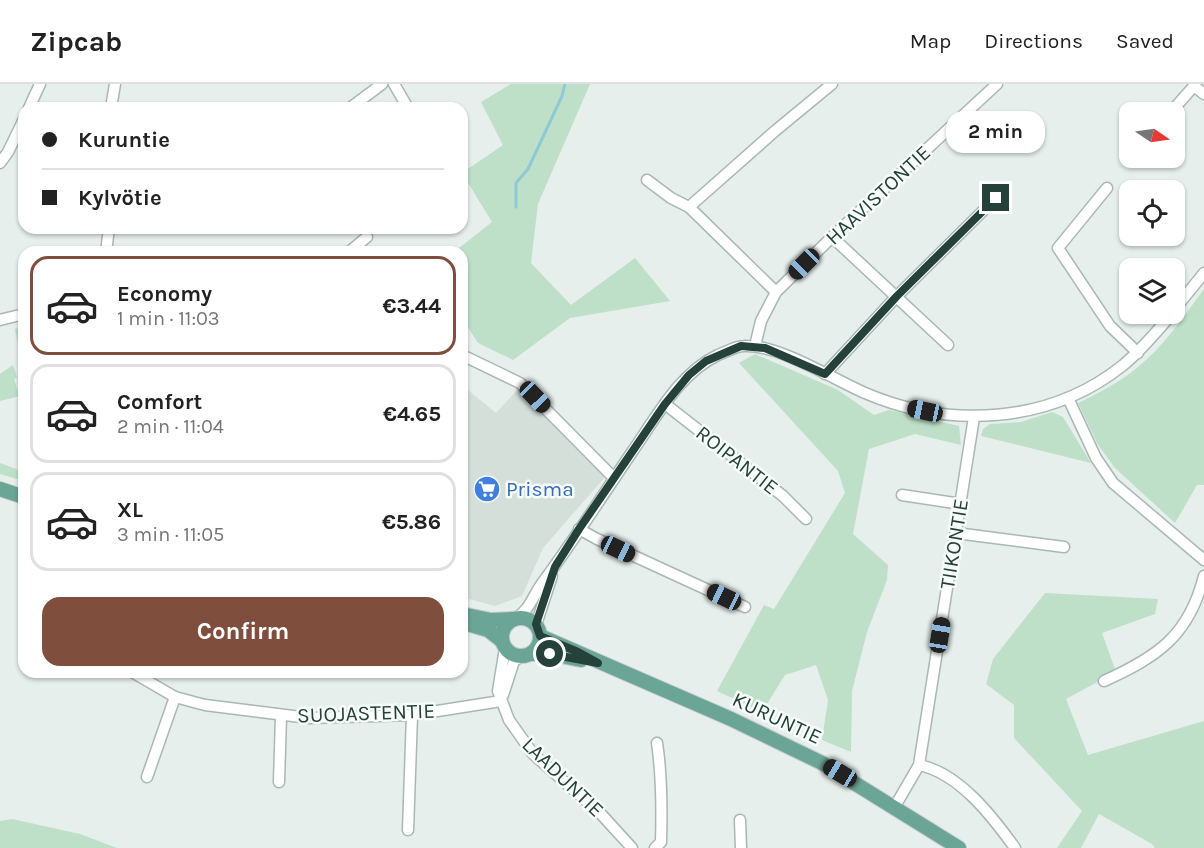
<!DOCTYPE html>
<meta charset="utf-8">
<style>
:root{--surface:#fff;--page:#f2f2f2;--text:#222;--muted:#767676;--line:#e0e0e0;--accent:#804e3d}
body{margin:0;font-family:Karla,sans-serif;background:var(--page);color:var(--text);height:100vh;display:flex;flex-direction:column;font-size:22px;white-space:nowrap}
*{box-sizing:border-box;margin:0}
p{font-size:20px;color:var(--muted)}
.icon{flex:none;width:33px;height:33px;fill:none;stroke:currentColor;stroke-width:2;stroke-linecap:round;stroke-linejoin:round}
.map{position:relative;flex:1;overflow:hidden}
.details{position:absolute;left:18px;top:162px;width:450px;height:432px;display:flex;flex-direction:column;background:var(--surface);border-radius:18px;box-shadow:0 2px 4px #0004}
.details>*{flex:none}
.hud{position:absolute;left:18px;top:18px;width:450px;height:132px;border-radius:18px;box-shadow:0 2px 4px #0004;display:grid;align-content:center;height:132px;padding:0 24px;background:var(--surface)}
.needle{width:39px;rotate:103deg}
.buttons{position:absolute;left:1119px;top:18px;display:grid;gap:12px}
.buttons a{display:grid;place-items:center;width:66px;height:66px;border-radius:12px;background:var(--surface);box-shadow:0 2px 4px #0004;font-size:30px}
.end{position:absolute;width:27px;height:27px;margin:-14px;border:8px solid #24423a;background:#fff;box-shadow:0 0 0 3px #fff}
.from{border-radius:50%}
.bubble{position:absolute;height:42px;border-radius:18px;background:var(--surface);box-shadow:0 2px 4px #0004;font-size:20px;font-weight:700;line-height:42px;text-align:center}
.car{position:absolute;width:18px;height:36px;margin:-18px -9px;border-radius:8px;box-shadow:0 0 4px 2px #0007;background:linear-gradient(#222 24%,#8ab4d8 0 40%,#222 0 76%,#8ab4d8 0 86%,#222 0)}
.hud b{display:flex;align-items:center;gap:21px;height:57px;font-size:22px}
.hud b+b{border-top:2px solid var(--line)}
.hud i{width:15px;height:15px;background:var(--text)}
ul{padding:10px 0 0;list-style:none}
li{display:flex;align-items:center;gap:18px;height:99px;margin:0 12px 9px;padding:0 12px;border:3px solid var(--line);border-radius:18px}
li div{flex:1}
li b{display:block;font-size:22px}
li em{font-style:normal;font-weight:700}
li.selected{border-color:var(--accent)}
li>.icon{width:54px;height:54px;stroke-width:1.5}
.primary-button{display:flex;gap:12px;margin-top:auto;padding:12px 24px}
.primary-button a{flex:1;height:69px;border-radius:18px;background:var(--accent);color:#fff;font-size:24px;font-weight:700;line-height:69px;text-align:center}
header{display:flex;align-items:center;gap:36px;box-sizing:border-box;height:84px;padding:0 30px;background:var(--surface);border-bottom:2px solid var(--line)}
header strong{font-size:28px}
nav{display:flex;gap:33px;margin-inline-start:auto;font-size:21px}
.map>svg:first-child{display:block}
.built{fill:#d4dfda}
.green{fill:#bfe0c8}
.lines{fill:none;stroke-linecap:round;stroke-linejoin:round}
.stream{stroke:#8ec9d4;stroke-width:3}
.minor-casing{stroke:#a8b8b2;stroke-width:13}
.major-casing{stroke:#c2cac8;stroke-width:16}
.minor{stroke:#fff;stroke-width:10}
.major{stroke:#6aa596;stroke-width:14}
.route{stroke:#24423a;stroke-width:8}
.labels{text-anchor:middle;stroke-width:5;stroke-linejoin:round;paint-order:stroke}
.street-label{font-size:21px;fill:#24423a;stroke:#f7fbf9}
.shop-label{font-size:21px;fill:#366cbe;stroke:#f7fbf9;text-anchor:start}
</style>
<header>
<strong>Zipcab</strong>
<nav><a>Map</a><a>Directions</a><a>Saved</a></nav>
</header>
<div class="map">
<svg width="1204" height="764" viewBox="0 0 1204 764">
<rect width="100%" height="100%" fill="#e6efeb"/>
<path class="built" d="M462 301 496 329 520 303 605 393 543 464 522 512 495 522 462 513Z"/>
<g class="green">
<path d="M511 0H590L538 120 531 179 571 221 635 174 670 217 570 234 513 276 478 259 462 234V168H454L492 138 462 89 503 61 481 18Z"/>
<path d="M1204 205V401H1197L1175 439 1114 383 1097 359 1078 319C1099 309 1121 297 1138 283 1164 262 1184 232 1204 205Z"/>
<path d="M24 242V257L19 266 15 245Z"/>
<path d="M755 270 838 306 874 331 889 326 959 342 961 361 915 350 869 365 853 450 888 481 887 496 867 548 852 607 851 668 822 656 828 616 816 581 785 591 762 628 717 607 764 521 774 525 845 409 838 387 739 279Z"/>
<path d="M13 281 17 293 14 295 18 308 24 311 0 317V290Z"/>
<path d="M1052 328 1063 333 1091 379 981 352 983 345 990 340 1021 338Z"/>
<path d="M0 379 24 388V397L0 390Z"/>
<path d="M1045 509 1158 515 1155 530 1102 549 1116 588 1066 615 1088 671 1204 637V764H1155L1152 760 1099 730 1081 764H1057L1082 727 1014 654V621L986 600 993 575Z"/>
<path d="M12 735 80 750 117 764H0V737Z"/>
</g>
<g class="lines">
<path class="stream" d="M516 123V99L528 85 562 12 565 0"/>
<defs>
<g id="minor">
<path d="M394 0 408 24"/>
<path d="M29 24 40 0"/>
<path d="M111 24 115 0"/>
<path d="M350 24 382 0"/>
<path d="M1171 28 1194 2 1204 10"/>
<path d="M0 79 8 68 24 35"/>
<path d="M647 96 671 114 689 123"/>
<path d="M1107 104 1058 164 1110 242 1138 269"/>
<path d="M832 153 948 261"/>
<path d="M106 168 109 144"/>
<path d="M349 168 367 153"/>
<path d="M776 208 689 123 775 47 832 0"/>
<path d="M1174 226 1204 189"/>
<path d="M0 236 24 230"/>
<path d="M755 262 761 237 776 208 832 153 997 0"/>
<path d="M462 271 520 299 614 394"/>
<path d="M825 290 897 212 996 114"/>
<path d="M1068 314 1096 374 1113 399 1204 476"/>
<path d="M665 320 783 412 806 435"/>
<path d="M902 411 961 420"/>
<path d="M579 445 597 455 745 523"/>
<path d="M956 449 1064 463"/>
<path d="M516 534C530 526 533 511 543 498 574 456 603 411 632 368 656 334 679 289 718 271 726 268 736 262 744 262 778 260 833 295 865 309 949 345 1049 340 1122 282 1141 267 1156 248 1172 230"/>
<path d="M536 541 552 492"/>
<path d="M505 564 498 607 509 636 533 670 601 730 632 764"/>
<path d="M132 588 175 613 205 621 309 634 412 631 501 617"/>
<path d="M1104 597C1157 573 1189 552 1204 492"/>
<path d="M503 611 514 577 524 571"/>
<path d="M919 681C959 689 992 732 1015 764"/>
<path d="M147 693 175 613"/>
<path d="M279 698 281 632"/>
<path d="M894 724 919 681 974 333"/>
<path d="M740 736 741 764"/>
<path d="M408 746 412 631"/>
<path d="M655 764 661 758C662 724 662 692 657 659"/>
</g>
<g id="major">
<path d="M0 405 24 413"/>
<path d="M462 530 491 536 513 535"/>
<circle cx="521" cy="553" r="19"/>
<path d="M464 539 488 546 502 557"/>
<path d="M540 552 731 635 822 679 959 764"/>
<path d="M530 570H551L581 576"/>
</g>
</defs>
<use href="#minor" class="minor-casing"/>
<use href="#major" class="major-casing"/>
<use href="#minor" class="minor"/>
<use href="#major" class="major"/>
</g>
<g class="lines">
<path class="route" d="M550 570 598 579 578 568 540 552 536 540 555 483 579 445 665 320 689 291 706 277 741 262 765 264 825 290 897 212 996 114"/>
</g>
<defs>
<symbol id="supermarket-disc" viewBox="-11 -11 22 22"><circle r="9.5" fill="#3f7fe0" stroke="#f7fbf9"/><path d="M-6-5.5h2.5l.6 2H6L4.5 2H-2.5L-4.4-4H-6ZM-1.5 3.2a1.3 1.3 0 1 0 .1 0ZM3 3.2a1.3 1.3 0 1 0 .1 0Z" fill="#fff"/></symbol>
</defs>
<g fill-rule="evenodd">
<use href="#supermarket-disc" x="472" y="390" width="30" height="30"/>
</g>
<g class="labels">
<g class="street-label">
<text transform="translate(878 111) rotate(-43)" y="7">HAAVISTONTIE</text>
<text transform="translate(737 376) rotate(38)" y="7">ROIPANTIE</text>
<text transform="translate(954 460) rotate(-81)" y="7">TIIKONTIE</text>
<text transform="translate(366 629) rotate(-2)" y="7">SUOJASTENTIE</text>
<text transform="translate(777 634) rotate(25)" y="7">KURUNTIE</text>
<text transform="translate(563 693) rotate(44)" y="7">LAADUNTIE</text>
</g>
<g class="shop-label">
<text x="506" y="412">Prisma</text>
</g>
</g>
</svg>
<div class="buttons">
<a><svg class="needle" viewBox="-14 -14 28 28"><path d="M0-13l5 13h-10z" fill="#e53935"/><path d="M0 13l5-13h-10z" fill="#767676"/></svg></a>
<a><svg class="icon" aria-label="locate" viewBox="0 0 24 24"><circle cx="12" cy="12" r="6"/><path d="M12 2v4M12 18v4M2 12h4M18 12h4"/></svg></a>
<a><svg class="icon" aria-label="layers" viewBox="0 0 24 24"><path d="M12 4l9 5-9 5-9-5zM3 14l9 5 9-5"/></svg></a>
</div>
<i class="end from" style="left:550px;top:570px"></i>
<i class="end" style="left:996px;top:114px"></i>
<div class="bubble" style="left:946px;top:27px;width:99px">2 min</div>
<i class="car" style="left:804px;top:180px;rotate:225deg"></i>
<i class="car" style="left:535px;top:313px;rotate:136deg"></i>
<i class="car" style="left:925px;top:327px;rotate:282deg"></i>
<i class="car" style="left:618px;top:465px;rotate:115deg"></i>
<i class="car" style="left:724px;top:513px;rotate:295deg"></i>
<i class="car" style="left:940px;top:551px;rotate:9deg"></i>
<i class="car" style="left:840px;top:689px;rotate:301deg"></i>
<div class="hud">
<b><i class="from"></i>Kuruntie</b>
<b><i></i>Kylvötie</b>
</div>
<section class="details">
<ul>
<li class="selected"><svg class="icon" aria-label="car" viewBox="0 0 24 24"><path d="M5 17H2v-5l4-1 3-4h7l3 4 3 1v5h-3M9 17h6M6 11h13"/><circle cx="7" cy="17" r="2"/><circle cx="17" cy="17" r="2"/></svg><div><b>Economy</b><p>1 min · 11:03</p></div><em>€3.44</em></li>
<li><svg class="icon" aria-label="car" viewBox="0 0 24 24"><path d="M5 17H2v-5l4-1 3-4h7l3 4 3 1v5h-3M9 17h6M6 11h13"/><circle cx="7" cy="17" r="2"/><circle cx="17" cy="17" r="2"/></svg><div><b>Comfort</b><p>2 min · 11:04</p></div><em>€4.65</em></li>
<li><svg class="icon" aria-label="car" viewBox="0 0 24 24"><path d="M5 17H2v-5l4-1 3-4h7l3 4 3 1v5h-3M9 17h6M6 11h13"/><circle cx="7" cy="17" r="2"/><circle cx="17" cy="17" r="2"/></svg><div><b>XL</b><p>3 min · 11:05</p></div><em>€5.86</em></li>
</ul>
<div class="primary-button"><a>Confirm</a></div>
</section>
</div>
